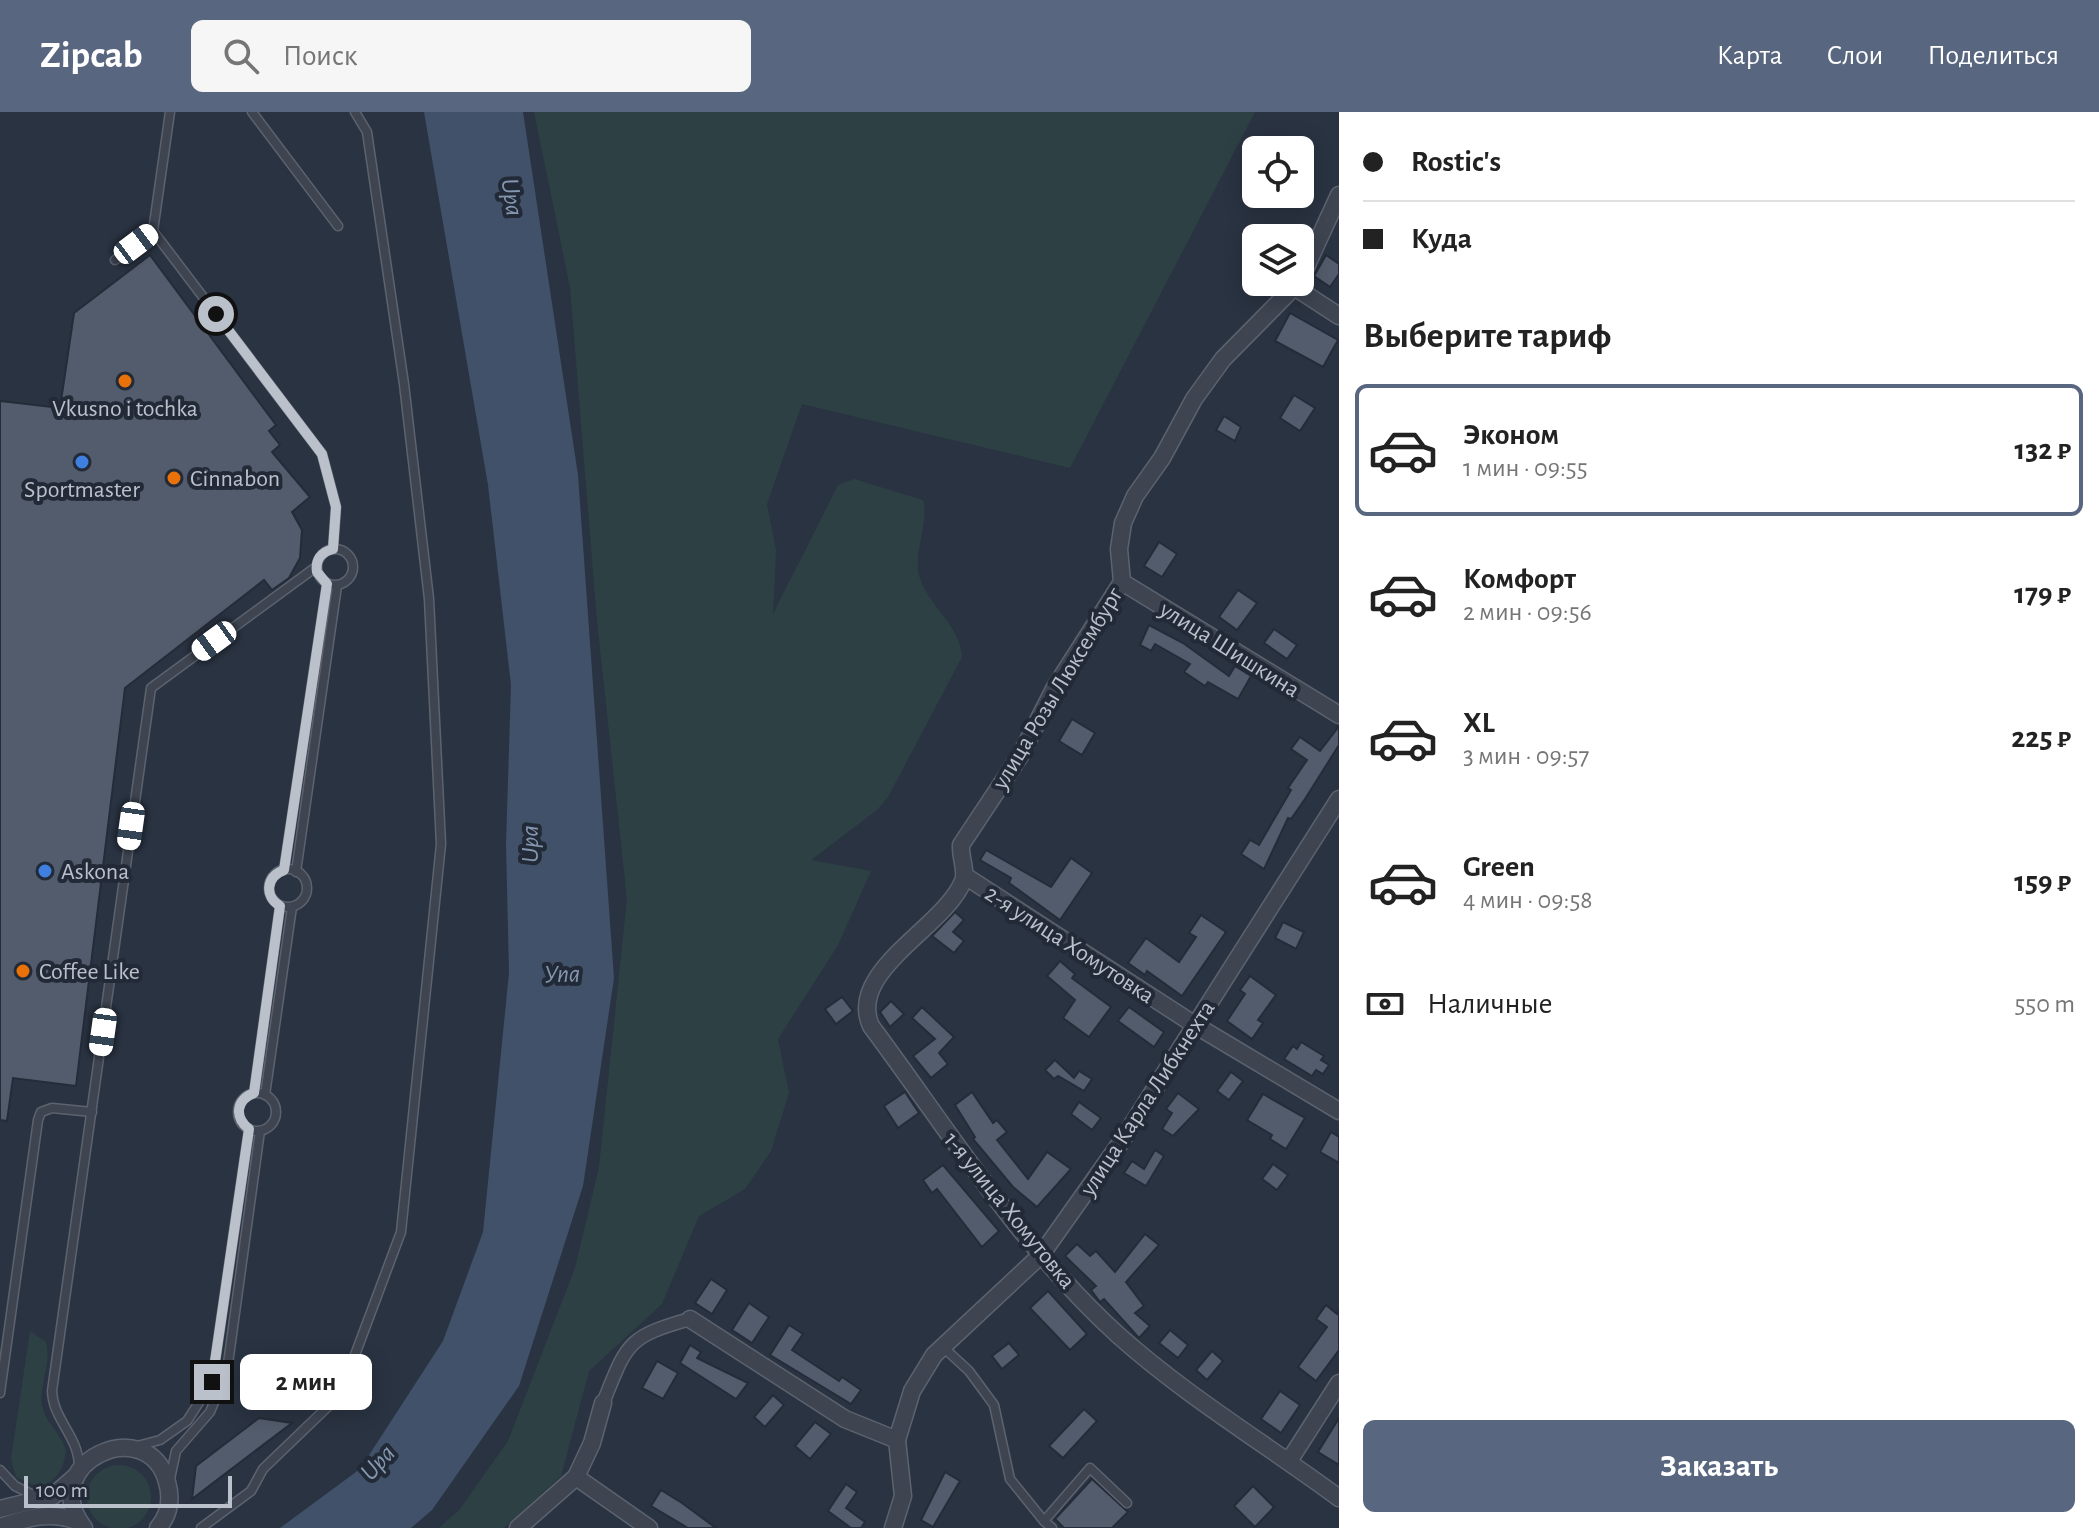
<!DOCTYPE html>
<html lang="ru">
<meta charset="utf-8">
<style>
:root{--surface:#fff;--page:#f6f6f6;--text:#222;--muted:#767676;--line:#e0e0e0;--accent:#58667f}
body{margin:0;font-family:"Alegreya Sans",sans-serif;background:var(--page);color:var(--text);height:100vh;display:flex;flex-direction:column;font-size:30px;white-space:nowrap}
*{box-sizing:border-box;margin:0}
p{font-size:26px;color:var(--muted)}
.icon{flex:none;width:44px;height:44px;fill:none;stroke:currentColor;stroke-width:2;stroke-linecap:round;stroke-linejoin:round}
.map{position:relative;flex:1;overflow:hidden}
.side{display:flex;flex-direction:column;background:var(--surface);width:760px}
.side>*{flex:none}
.top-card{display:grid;align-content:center;height:176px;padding:0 24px;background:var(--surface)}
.buttons{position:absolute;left:1242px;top:24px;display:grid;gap:16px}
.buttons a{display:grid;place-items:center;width:72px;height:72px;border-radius:12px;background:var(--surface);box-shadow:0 4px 20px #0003;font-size:40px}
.scale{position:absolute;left:24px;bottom:20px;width:208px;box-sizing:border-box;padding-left:8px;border:4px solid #bbc1cb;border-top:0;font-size:22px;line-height:28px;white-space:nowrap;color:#bbc1cb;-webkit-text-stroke:6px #222a37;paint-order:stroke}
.end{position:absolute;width:36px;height:36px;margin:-18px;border:10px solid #bbc1cb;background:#111;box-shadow:0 0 0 4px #111}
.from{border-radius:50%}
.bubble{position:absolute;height:56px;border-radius:12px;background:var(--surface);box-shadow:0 4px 20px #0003;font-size:26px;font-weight:700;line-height:56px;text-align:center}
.car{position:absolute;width:24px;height:48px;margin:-24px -12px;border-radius:10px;box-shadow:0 0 6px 2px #0007;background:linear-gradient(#fff 24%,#345 0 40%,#fff 0 76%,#345 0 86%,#fff 0)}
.top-card b{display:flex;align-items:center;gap:28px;height:76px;font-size:30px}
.top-card b+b{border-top:2px solid var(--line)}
.top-card i{width:20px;height:20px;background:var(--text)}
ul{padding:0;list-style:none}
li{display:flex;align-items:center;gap:24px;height:132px;margin:0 16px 12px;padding:0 8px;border:4px solid transparent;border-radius:12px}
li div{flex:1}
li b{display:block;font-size:30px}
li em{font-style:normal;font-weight:700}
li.active{border-color:var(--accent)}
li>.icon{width:72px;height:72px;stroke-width:1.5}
h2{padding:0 24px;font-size:36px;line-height:96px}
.pay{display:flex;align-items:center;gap:20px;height:88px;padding:0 24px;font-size:30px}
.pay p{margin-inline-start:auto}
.primary-button{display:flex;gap:16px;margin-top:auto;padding:16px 24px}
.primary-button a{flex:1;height:92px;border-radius:12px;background:var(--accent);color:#fff;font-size:32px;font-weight:700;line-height:92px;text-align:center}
header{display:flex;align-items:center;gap:48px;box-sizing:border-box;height:112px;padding:0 40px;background:var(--accent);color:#fff}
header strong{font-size:38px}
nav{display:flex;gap:44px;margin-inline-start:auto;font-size:28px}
.search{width:560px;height:72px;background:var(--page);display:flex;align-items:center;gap:20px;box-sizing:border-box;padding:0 28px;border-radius:12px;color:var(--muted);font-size:30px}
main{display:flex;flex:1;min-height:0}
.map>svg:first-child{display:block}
.green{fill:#2d4144}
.water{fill:#415169}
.building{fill:#535c6c;stroke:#242c39;stroke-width:2}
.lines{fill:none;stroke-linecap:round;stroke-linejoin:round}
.service-casing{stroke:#5c636f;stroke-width:11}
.pedestrian-casing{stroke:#5c636f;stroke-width:15}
.minor-casing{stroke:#5c636f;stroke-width:19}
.service{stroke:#3e4551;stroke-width:8}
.pedestrian{stroke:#3e4551;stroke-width:12}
.minor{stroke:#3e4551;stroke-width:16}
.route{stroke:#bbc1cb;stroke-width:10}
.food-dot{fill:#e8710a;stroke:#222a37;stroke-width:3}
.shop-dot{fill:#3f7fe0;stroke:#222a37;stroke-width:3}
.labels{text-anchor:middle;stroke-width:8;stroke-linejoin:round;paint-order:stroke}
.poi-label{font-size:24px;fill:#bbc1cb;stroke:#222a37;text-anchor:start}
.street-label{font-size:24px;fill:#bbc1cb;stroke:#222a37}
.water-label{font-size:26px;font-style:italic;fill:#8597b0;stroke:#222a37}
</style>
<header>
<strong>Zipcab</strong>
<div class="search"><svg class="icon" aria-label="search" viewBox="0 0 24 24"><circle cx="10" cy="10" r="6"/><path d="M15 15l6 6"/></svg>Поиск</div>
<nav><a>Карта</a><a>Слои</a><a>Поделиться</a></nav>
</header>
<main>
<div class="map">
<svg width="1339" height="1416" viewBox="0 0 1339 1416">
<rect width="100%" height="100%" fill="#2a3342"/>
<g class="green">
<path d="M534 0H1255L1070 356 802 292 767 392 776 438 773 502 838 373 854 367 923 388C930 414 910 444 921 469 932 497 960 514 962 545L888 685 877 698 811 748 871 759 838 833 778 927 789 981 771 1039 745 1077 699 1104 662 1192 589 1259 561 1364 504 1416H439L460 1397 508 1329 575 1156 599 1055 627 787 597 509 570 175Z"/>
<path d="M30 1219 46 1230C52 1252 39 1272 42 1293 45 1311 61 1321 66 1338 64 1356 57 1371 38 1375L16 1365 11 1347Z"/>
<circle cx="119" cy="1385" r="32"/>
</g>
<path class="water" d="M424 0H523L578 363 614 866 583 1074 519 1274 432 1398 411 1416H280L360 1357 443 1229 483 1120 509 861 506 732 511 573 488 373Z"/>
<g class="building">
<path d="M150 143 276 313 269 319 280 333 272 340 310 385 292 400 302 418 300 446 289 466 272 478 264 468 125 576 76 974 13 966 7 1009 0 1008V289L60 296 74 201Z"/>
<path d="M1326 143 1339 152V162L1330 175 1314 164Z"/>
<path d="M1290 201 1338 228 1323 255 1275 229Z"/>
<path d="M1294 283 1315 296 1300 319 1280 306Z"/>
<path d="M1224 304 1241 315 1235 329 1216 318Z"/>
<path d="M1159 430 1177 442 1162 465 1144 454Z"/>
<path d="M1238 478 1257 491 1237 518 1219 505Z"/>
<path d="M1149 513 1183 531 1229 564 1235 554 1251 564 1238 587 1208 570 1205 574 1184 560 1190 552 1155 532 1151 539 1140 533Z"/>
<path d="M1274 517 1297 533 1287 547 1264 531Z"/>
<path d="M1072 607 1095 621 1082 643 1059 629Z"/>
<path d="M1339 614V633L1305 687 1291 707 1288 706 1264 757 1241 742 1250 728 1259 733 1291 678 1288 676 1307 648 1291 637 1300 625 1320 639Z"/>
<path d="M986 738 1051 775 1071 746 1092 761 1060 808 1009 771 1011 766 980 748Z"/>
<path d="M955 800 964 808 953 820 964 829 954 841 932 824Z"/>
<path d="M1201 803 1226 820 1182 884 1147 859 1145 863 1128 851 1146 826 1179 850 1196 825 1189 821Z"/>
<path d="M1283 810 1304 820 1296 837 1275 826Z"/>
<path d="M1060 849 1075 862 1072 866 1111 895 1089 925 1063 906 1075 888 1047 864Z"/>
<path d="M1250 864 1276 883 1258 908 1263 911 1252 927 1227 909 1245 882 1240 878Z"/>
<path d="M842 885 853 899 836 912 825 897Z"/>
<path d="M891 889 904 902 890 915 880 900Z"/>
<path d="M922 895 954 925 939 941 948 952 931 966 913 944 935 927 912 906Z"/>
<path d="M1129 895 1164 920 1154 935 1118 909Z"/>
<path d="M1301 930 1324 944 1321 948 1329 953 1323 962 1316 958 1312 964 1284 947 1293 934 1297 937Z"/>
<path d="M1055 948 1074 966 1079 959 1092 967 1084 979 1058 964 1054 967 1045 958Z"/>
<path d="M1231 960 1243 969 1229 988 1217 979Z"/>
<path d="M905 980 919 1001 898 1016 884 994Z"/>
<path d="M972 980 993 1011 997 1008 1007 1020 997 1028 1028 1067 1047 1040 1071 1057 1037 1095 1013 1075 973 1027 975 1025 955 993Z"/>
<path d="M1178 981 1199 997 1173 1024 1162 1017 1172 1001 1166 997Z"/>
<path d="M1263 982 1305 1006 1286 1037 1270 1027 1272 1023 1247 1008Z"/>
<path d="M1079 990 1101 1006 1092 1018 1071 1002Z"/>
<path d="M1331 1020 1339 1025V1051L1320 1040Z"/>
<path d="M1155 1038 1164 1044 1146 1074 1124 1061 1132 1049 1144 1057Z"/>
<path d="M1273 1052 1288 1063 1277 1078 1262 1067Z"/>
<path d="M943 1053 999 1119 982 1135 937 1077 932 1081 923 1068Z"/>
<path d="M1145 1122 1159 1133 1126 1170 1144 1194 1135 1201 1150 1214 1139 1226 1104 1187 1100 1190 1091 1178 1096 1174 1065 1144 1077 1132 1090 1144 1096 1139 1115 1160Z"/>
<path d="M711 1167 727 1178 712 1202 695 1191Z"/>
<path d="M1048 1179 1087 1222 1070 1238 1030 1196Z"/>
<path d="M749 1191 769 1205 752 1231 732 1218Z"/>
<path d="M1326 1193 1337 1202 1339 1199V1238L1316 1269 1298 1255 1327 1215 1316 1207Z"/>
<path d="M789 1213 803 1222 792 1238 839 1269 842 1265 861 1278 851 1292 770 1243Z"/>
<path d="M1170 1218 1188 1233 1178 1246 1159 1231Z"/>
<path d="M1009 1231 1019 1243 1002 1257 992 1244Z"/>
<path d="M690 1233 701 1240 697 1246 748 1271 736 1287 680 1251Z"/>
<path d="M1212 1239 1223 1249 1207 1268 1196 1258Z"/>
<path d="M657 1249 678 1261 663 1287 642 1276Z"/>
<path d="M1280 1279 1300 1293 1281 1321 1261 1307Z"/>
<path d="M773 1283 784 1293 765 1315 754 1305Z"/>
<path d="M1084 1297 1097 1309 1063 1346 1049 1334Z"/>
<path d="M259 1306 292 1311 192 1387 196 1354Z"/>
<path d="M1339 1306V1353L1318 1340Z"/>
<path d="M815 1310 831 1322 810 1347 795 1334Z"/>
<path d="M945 1360 960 1369 933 1415 921 1408Z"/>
<path d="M1092 1367 1128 1400 1112 1416H1064L1055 1407Z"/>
<path d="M846 1372 857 1380 846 1396 865 1410 861 1416H851L828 1399Z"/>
<path d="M1253 1374 1274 1395 1255 1415 1234 1394Z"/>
<path d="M661 1378 682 1391 716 1416H688L651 1394Z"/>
</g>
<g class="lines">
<defs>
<g id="service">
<path d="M170 0 153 119 322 342 336 395 333 437"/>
<path d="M252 0 338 114"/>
<path d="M115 148 153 119"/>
<circle cx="335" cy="455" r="18"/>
<circle cx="288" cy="776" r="19"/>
<path d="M284 758 327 472"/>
<path d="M296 760 337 474"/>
<path d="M254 981 280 794"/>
<circle cx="257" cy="1000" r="19"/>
<path d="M265 983 292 795"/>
<path d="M943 1235 969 1259 994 1293 1010 1367 1044 1409"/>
<path d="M0 1281 38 1008 41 1000 52 996 92 1000"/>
<path d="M137 1334 160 1328 187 1309 212 1270 249 1017"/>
<path d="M79 1355C79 1324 53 1308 52 1279L151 576 316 455"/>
<path d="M0 1358 15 1374 37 1385"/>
<path d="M170 1367 176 1339 210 1300 227 1259 260 1019"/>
<path d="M201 1416 251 1379 263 1357 340 1283 401 1120 441 732 429 487 404 272 367 20 355 0"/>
<path d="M1052 1416 1044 1409 1090 1356 1127 1391"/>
</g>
<path id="pedestrian" d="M603 1291C627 1232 626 1225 690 1207"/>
<g id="minor">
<path d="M1300 168 1339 83"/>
<path d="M1299 170 1223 247 1194 287 1162 346 1135 384 1123 411 1119 437 1122 470 1055 575 1020 644 961 733C960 744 967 760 963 769 945 815 846 859 871 914 950 1020 1019 1133 1118 1223 1186 1284 1266 1332 1339 1386"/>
<path d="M1296 176 1339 204"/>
<path d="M1122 470 1339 603"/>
<path d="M965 764 1195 913 1339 999"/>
<path d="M690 1207 845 1307 897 1328"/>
<path d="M1289 1349 1339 1271"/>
<path d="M576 1365 649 1416"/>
<path d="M0 1397 53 1384 76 1364"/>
<path d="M0 1415C26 1406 53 1398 79 1410"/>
<path d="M84 1416C34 1351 148 1299 167 1370 172 1387 169 1403 158 1416"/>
<path d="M518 1416 576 1365 592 1331 603 1291"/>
<path d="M893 1416 903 1384 897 1328 912 1279 934 1243 1041 1143 1121 1030 1339 687"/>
</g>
</defs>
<use href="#service" class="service-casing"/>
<use href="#pedestrian" class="pedestrian-casing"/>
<use href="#minor" class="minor-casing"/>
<use href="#service" class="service"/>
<use href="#pedestrian" class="pedestrian"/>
<use href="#minor" class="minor"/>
</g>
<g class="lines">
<path class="route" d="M212 1270 249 1017C234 1005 236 988 254 981L280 794C264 784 266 765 284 758L327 472 317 460C315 448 321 440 333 437L336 395 322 342 216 202"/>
</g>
<g class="food-dot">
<circle cx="125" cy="269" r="8"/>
<circle cx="174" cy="366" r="8"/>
<circle cx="23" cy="859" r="8"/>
</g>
<g class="shop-dot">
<circle cx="82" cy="350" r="8"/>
<circle cx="45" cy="759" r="8"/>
</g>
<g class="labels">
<g class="poi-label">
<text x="125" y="304" text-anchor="middle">Vkusno i tochka</text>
<text x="190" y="374">Cinnabon</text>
<text x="82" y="385" text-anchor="middle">Sportmaster</text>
<text x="61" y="767">Askona</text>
<text x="39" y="867">Coffee Like</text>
</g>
<g class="street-label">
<text transform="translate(1230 537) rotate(32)" y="8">улица Шишкина</text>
<text transform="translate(1057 576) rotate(-59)" y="8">улица Розы Люксембург</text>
<text transform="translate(1070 832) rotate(33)" y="8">2-я улица Хомутовка</text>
<text transform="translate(1147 986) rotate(-57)" y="8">улица Карла Либкнехта</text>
<text transform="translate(1010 1098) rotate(51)" y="8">1-я улица Хомутовка</text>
</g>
<g class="water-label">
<text transform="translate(513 85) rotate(81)" y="9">Upa</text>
<text transform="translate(529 732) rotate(-90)" y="9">Upa</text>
<text x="562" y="870">Упа</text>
<text transform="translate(377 1350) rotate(-48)" y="9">Upa</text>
</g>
</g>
</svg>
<div class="buttons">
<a><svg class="icon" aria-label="locate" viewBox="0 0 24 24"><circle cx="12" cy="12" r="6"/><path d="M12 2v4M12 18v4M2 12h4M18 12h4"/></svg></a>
<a><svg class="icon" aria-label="layers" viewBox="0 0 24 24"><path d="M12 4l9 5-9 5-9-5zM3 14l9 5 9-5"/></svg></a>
</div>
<div class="scale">100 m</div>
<i class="end from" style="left:216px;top:202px"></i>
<i class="end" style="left:212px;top:1270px"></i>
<div class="bubble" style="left:240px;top:1242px;width:132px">2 мин</div>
<i class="car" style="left:136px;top:132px;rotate:53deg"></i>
<i class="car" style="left:214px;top:529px;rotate:234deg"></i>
<i class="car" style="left:131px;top:714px;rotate:188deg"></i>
<i class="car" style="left:103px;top:920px;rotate:188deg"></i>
</div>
<section class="side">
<div class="top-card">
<b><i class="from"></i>Rostic's</b>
<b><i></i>Куда</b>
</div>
<h2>Выберите тариф</h2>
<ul>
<li class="active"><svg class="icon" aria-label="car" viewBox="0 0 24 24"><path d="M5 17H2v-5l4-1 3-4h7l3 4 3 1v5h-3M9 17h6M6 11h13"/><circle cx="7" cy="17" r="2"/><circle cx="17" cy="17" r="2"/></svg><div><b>Эконом</b><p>1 мин · 09:55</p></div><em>132 ₽</em></li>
<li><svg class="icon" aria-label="car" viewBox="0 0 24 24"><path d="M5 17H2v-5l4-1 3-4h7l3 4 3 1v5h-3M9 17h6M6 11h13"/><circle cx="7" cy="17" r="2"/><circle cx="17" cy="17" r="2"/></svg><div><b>Комфорт</b><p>2 мин · 09:56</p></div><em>179 ₽</em></li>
<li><svg class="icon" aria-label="car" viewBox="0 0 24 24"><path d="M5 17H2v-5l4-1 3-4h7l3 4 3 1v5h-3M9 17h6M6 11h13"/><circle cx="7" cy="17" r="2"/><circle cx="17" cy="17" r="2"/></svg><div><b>XL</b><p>3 мин · 09:57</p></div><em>225 ₽</em></li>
<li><svg class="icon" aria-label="car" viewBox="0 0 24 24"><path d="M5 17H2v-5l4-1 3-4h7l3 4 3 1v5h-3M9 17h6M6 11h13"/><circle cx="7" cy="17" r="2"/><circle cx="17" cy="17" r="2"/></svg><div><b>Green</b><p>4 мин · 09:58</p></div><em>159 ₽</em></li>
</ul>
<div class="pay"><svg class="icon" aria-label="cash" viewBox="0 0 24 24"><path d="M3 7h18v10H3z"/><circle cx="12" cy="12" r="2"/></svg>Наличные<p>550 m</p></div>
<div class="primary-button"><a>Заказать</a></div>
</section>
</main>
